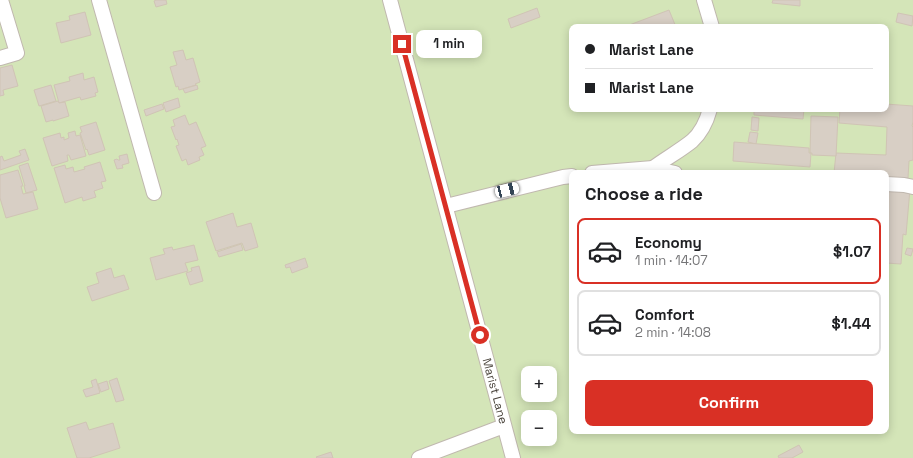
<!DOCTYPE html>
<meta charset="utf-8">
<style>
:root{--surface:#fff;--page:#f6f6f6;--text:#202124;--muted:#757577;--line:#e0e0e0;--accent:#d93025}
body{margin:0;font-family:"Space Grotesk",sans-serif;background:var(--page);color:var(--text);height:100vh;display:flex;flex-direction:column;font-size:15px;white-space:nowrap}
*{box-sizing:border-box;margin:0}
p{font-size:13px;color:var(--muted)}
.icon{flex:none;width:22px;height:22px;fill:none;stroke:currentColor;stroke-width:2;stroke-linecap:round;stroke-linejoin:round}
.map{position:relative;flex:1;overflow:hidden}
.details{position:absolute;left:569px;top:170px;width:320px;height:264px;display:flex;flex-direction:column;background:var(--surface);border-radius:8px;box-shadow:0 2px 10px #0003}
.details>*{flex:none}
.banner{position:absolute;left:569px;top:24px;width:320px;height:88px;border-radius:8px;box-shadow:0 2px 10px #0003;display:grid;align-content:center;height:88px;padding:0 16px;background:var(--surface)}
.buttons{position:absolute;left:521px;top:366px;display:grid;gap:8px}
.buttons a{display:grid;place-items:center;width:36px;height:36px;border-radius:8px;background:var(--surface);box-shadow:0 2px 10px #0003;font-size:20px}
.end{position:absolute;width:18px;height:18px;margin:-9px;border:5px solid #d93025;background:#fff;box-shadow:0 0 0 2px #fff}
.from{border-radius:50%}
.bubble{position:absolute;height:28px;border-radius:8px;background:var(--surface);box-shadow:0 2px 10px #0003;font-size:13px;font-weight:800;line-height:28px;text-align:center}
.car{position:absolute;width:12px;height:24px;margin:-12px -6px;border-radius:5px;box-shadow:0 0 3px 1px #0007;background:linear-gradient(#fff 24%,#345 0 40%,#fff 0 76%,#345 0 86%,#fff 0)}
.banner b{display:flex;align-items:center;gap:14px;height:38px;font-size:15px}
.banner b+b{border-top:1px solid var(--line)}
.banner i{width:10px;height:10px;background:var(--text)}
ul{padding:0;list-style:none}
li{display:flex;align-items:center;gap:12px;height:66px;margin:0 8px 6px;padding:0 8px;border:2px solid var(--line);border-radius:8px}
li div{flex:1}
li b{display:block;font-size:15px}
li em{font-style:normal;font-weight:800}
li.active{border-color:var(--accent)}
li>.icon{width:36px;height:36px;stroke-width:1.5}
h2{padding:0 16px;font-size:18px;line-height:48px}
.primary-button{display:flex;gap:8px;margin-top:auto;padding:8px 16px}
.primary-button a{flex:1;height:46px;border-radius:8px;background:var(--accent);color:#fff;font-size:16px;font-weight:800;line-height:46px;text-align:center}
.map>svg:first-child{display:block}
.green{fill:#d4e5b8;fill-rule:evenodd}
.building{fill:#d8cfc5;stroke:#d0c4b5}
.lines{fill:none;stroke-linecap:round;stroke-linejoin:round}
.minor-casing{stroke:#c0b8af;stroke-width:16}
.minor{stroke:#fff;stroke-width:14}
.route{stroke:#d93025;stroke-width:5}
.labels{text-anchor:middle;stroke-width:4;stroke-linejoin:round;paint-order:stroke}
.street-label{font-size:12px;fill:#48423a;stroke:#fff}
</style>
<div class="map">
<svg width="913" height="458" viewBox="0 0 913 458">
<rect width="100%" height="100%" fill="#f4f1ec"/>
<path class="green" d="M0 0H913V458H0ZM572 27H886V109H572ZM572 173H886V431H572ZM528 373H550V395H528ZM528 417H550V439H528Z"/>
<g class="building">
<path d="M156 0H166L167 4 156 7 154 1Z"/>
<path d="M773 0H800V6L772 3Z"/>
<path d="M537 8 540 17 511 28 508 19Z"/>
<path d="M669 10 676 27H624Z"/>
<path d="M85 12 91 35 61 43 56 23 70 20 69 16Z"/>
<path d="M898 13 913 16 912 26 896 22Z"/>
<path d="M183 50 186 60 193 58 200 82 195 84 196 85 179 90 178 86 176 87 170 67 177 65 173 52Z"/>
<path d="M12 65 18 86 3 90 4 95 0 96V68Z"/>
<path d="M83 73 84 80 94 77 98 92 95 93 96 96 81 100 80 97 59 103 54 85 70 81 69 77Z"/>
<path d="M51 85 56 101 39 106 34 90Z"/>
<path d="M197 85 198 89 185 93 183 89Z"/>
<path d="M178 98 180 107 166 112 163 103Z"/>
<path d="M58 101 59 103 65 102 69 116 53 121V120L46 122 41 106Z"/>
<path d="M162 104 164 109 146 116 144 110Z"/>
<path d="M886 104 913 106V122L912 126 913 127V160L909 161 908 178 886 177V173H834L836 153 886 155 887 127 839 123 840 109H886Z"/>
<path d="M754 109H804L803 119 754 115Z"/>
<path d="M185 115 189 125 196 122 206 146 201 148 204 155 199 157 200 160 188 165 186 159 182 161 176 146 179 145 177 139 176 140 171 127 175 126 173 120Z"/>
<path d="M811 116 838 117 836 156 812 155V153H810Z"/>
<path d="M752 117 759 118 758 131 751 130Z"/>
<path d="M96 122 105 150 89 155 87 149 86 150 80 133 82 132 80 127Z"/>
<path d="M75 131 76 136 80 135 86 156 71 160 69 155H67L68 161 52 166 43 138 60 133 61 138 64 137V140L69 138 68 133Z"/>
<path d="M750 132 758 133 756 144 748 142Z"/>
<path d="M734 142 809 148V153H811L810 167 733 161Z"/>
<path d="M25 149 29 160 0 170V157L2 156 4 161 21 155 19 151Z"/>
<path d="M127 154 129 163 122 165 123 168 117 169 114 160 117 159 118 160H120L119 156Z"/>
<path d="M100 162 106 181 101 182 103 188 94 191 96 197 83 201 82 197 65 203 54 168 65 165 66 169 73 167 74 172 85 169 84 167Z"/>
<path d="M28 163 37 190 26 193 24 186H25L19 166Z"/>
<path d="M18 170 23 186H21L23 194 33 192 38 209 6 218 0 198V175Z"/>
<path d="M886 187 910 189 906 235 903 234 901 264 886 263Z"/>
<path d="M233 213 237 227 251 223 258 247 245 251 242 243 216 251 206 222Z"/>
<path d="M241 244 243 250 219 257 217 252Z"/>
<path d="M194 245 198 260 185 263 188 271 156 280 150 258 165 254 163 249 172 247 173 250Z"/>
<path d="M907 248 913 249 911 256 905 254Z"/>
<path d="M305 258 308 267 292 273 290 267 286 268 285 265Z"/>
<path d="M199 266 203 281 190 285 186 273 192 271 191 268Z"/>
<path d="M111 268 114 278 124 275 129 289 92 301 87 287 99 283 96 273Z"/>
<path d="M117 378 124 400 116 402 109 381Z"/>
<path d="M96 379 100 393 86 397 83 390 93 387 91 381Z"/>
<path d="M107 381 109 389 101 392 98 384Z"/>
<path d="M86 422 89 430 113 423 120 448 89 458H77L67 428Z"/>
<path d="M799 445 803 452 792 458H779L778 456Z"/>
<path d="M331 452 333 458H317L316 457Z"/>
</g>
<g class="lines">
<defs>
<g id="minor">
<path d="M99 0 154 193"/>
<path d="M390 0 513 458"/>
<path d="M704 0 712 27"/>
<path d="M0 58 17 53 1 0"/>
<path d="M653 168C665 159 681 150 692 141 701 133 707 120 710 109"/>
<path d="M592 173 653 168 675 173"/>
<path d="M886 184 904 185 913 187"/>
<path d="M446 206 563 177 572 176"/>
<path d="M419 458 504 426"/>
</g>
</defs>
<use href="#minor" class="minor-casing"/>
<use href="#minor" class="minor"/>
</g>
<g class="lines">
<path class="route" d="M402 44 480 335"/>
</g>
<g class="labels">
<g class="street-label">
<text transform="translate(495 391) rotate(75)" y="4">Marist Lane</text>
</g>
</g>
</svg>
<div class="buttons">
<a>+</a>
<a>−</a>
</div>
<i class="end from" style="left:480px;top:335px"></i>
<i class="end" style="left:402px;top:44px"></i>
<div class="bubble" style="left:416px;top:30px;width:66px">1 min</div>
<i class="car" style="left:507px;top:190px;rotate:76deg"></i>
<div class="banner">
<b><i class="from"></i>Marist Lane</b>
<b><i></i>Marist Lane</b>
</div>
<section class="details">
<h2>Choose a ride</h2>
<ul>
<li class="active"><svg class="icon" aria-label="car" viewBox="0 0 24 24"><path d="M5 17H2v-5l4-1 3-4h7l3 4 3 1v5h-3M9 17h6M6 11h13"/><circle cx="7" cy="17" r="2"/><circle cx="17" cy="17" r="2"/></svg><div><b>Economy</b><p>1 min · 14:07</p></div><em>$1.07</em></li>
<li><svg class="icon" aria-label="car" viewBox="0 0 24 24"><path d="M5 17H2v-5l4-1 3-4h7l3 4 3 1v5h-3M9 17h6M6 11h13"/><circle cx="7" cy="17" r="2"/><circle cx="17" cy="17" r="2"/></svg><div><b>Comfort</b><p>2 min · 14:08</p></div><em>$1.44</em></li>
</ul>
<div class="primary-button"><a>Confirm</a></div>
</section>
</div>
